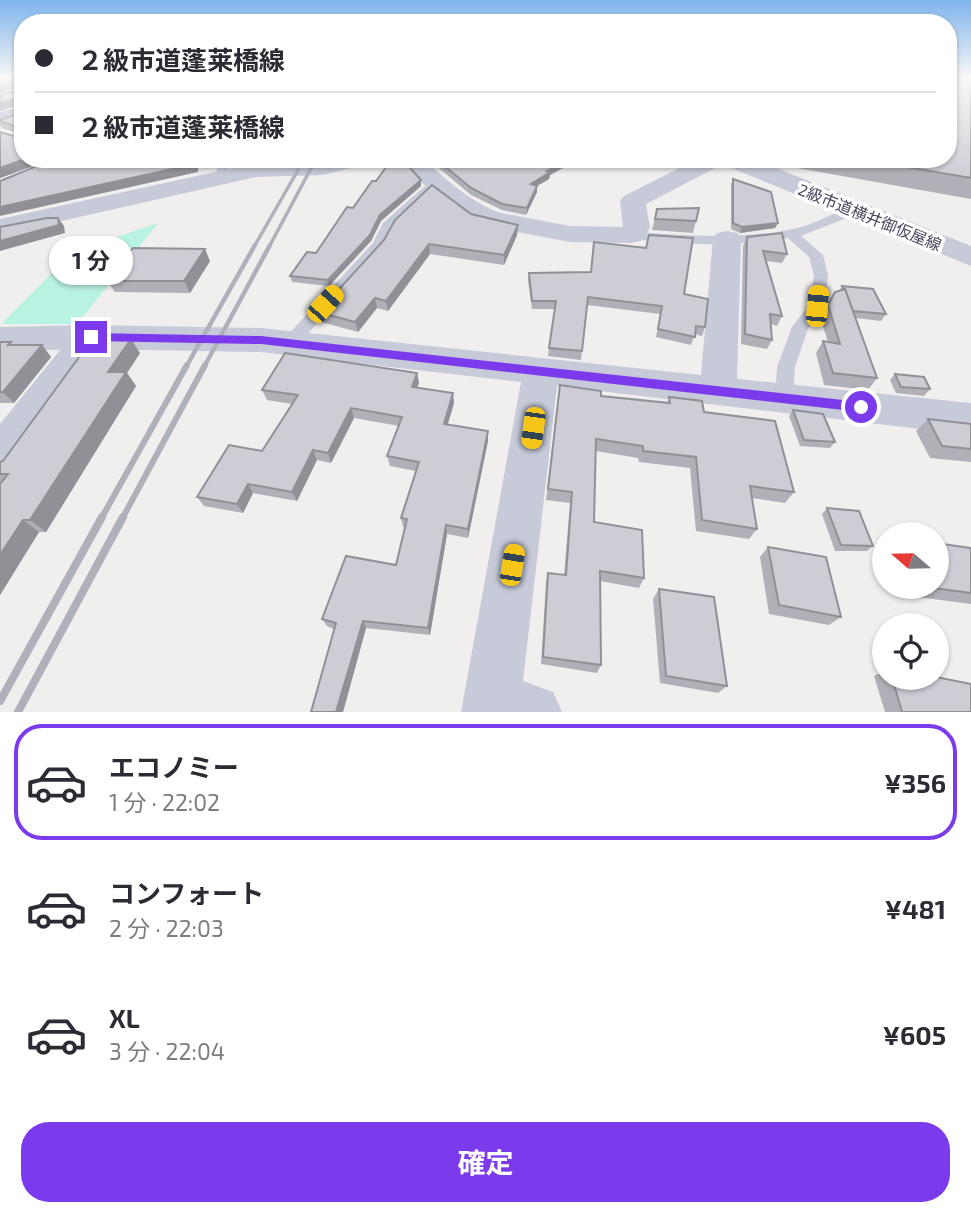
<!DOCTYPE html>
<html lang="ja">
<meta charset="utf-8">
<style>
:root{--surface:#fff;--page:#f7f7f7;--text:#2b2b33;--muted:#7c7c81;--line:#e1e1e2;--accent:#7c3aed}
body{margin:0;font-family:"Exo 2","Noto Sans JP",sans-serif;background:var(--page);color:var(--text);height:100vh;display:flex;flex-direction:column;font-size:26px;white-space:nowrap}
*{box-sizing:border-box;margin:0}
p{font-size:23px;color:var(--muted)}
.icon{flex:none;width:38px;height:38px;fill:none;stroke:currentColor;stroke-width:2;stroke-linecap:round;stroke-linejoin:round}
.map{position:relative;height:712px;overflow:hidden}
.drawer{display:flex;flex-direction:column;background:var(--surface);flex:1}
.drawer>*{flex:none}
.banner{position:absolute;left:14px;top:14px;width:943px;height:154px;border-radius:28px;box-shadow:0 2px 5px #0004;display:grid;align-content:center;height:154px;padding:0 21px;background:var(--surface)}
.needle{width:46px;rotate:290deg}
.controls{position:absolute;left:872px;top:522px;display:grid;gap:14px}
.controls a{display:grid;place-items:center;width:77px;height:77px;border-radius:50%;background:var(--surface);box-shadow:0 2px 5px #0004;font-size:35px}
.end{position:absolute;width:32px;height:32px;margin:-16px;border:9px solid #7c3aed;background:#fff;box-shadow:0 0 0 4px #fff}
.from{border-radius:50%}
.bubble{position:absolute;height:49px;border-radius:24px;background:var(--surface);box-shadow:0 2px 5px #0004;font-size:23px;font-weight:700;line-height:49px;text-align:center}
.car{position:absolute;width:21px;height:42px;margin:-21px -10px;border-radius:9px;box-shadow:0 0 5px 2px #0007;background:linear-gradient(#f5c518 24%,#345 0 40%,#f5c518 0 76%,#345 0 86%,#f5c518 0)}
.banner b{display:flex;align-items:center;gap:24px;height:66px;font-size:26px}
.banner b+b{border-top:2px solid var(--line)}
.banner i{width:18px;height:18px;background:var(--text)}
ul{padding:12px 0 0;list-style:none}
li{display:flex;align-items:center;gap:21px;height:116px;margin:0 14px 10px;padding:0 7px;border:4px solid transparent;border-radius:28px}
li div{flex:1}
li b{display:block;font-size:26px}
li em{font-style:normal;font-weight:700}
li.active{border-color:var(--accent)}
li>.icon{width:63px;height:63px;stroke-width:1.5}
.cta{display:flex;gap:14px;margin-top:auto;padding:14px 21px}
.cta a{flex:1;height:80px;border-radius:28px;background:var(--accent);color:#fff;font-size:28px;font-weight:700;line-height:80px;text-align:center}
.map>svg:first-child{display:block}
.green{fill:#b8f2e2}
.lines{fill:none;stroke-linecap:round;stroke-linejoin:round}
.service{fill:#c6cad9;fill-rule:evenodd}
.minor{fill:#c6cad9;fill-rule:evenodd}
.tertiary{fill:#c6cad9;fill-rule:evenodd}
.primary{fill:#abb1cf;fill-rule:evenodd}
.rail-far3{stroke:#afb0b9;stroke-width:3.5}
.rail-far2{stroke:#afb0b9;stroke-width:4.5}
.rail-far1{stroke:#afb0b9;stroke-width:6}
.rail{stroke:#afb0b9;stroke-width:8}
.wall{fill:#b1b0b8}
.shaded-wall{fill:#909096}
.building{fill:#cecdd6;stroke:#909096;stroke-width:2}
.route{fill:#7c3aed}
.labels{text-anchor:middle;stroke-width:7;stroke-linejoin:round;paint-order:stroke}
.far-street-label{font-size:16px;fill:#45495d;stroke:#fff}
</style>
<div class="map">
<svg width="971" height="712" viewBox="0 0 971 712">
<rect width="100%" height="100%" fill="#f1efed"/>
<path class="green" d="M158 223 77 324H1L62 263 108 240Z"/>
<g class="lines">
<g class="service">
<path d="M217 159H229L227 180 217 177Z"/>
<path d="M434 178 438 179V185L394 228 384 248 295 348H283L280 344 283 340 373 243 383 223Z"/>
<path d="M854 206 860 210 859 213 801 236 823 255 828 275 825 306 808 329 795 367 793 399 791 404 784 406 777 404 775 399 777 367 792 327 809 305 814 275 809 257 788 238C736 247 683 245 631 239L624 235 631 231C684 236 741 240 793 229 815 225 833 212 854 206Z"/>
</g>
<g class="minor">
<path d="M324 159H370L367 164 323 175 256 177 0 235V219L256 163Z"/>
<path d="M400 159H424C445 179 473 204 501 213L570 226 623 227 620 201 624 196 697 159H726L723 164 646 204 650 228 641 241 631 243 570 242 486 226 472 221 422 183Z"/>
<path d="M727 231 737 233 741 239 737 379 971 403V435L557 386 523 681 553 692 562 712H461L521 382 261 352 91 349 0 351V327L91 325 261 328 701 375 713 239 717 233Z"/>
</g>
<g class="tertiary">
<path d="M719 159H754L971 246V266L722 164Z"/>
<path d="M91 324 104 328 110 337 16 472 0 477V424L78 328Z"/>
</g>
<path class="primary" d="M23 106V119L0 126V112Z"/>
<g class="rail-far3">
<path d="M254 247 298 170"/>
<path d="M269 247 316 159"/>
</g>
<g class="rail-far2">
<path d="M186 367 255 245"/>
<path d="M204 367 270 245"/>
</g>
<g class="rail-far1">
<path d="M101 519 187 365"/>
<path d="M122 519 205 365"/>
</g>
<g class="rail">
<path d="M0 701 102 517"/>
<path d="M18 712 123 517"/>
</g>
</g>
<g class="wall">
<path d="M23 78V159H52L0 178 20 138V134L2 128 0 124V120L21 113 20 90Z"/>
<path d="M971 78V199L786 166 783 159H948Z"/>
<path d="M428 159H579L550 175 549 179 537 186V192L526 215 502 210 471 195Z"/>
<path d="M733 179 778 223 775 228 740 233 731 229V184Z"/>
<path d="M421 180V186L381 221 371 241 329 286 292 282 290 276 316 253 353 208Z"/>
<path d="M657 209 696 221 693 233 652 230Z"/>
<path d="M471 214 518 225 517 235 504 265 430 254 388 311 377 308 358 332 321 322 318 312Z"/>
<path d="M747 237 787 254 782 263 766 261 782 316 777 326 771 324 772 340 767 349 741 344 743 246Z"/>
<path d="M594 242 684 294 705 327 702 336 695 334 691 345 656 337 660 314 587 305 581 360 548 356 555 309H532L528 281 529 273 591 272Z"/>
<path d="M210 261 190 293 115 292 107 281Z"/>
<path d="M842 286 886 314 881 321 856 318 877 378 868 390 824 385 816 353 823 341 828 342 820 317 835 292 839 291Z"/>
<path d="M0 342 14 345H42L51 357 14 403H0Z"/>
<path d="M140 353 127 373 136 386 46 532H39L0 595V462L3 461Z"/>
<path d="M417 373 419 383 417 387 454 403 447 425 488 431V441L468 538 447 534 430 635 366 628 343 712H311L334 629 327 626 322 619 396 565 405 527H403L401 518 416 471 390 466 387 456 399 426 354 418 331 463 317 460 297 501 253 493 243 513 204 506 197 497 262 451 292 404 267 400 262 390Z"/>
<path d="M895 374 930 389 924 396 896 393 890 380Z"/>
<path d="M601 396 667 403 669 397 704 412 794 492 785 503 752 498 757 529 749 539 696 531 690 468 639 462 638 458 596 451 594 522 644 578 639 588 600 581 601 665 597 673 541 664 546 582 548 573 564 575 570 503 546 500 558 397Z"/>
<path d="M793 410 835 442 830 448 800 446 789 416Z"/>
<path d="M928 419 971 424V462L930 458 916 431Z"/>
<path d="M827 508 873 546 867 551H835L822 514Z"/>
<path d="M768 547 841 617 829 625 769 614 760 557Z"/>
<path d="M971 550V604L910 596 906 586H936Z"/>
<path d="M659 589 727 686 718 693 660 683 653 599Z"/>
<path d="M884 671V677H936L971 712H885L874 676Z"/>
</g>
<g class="shaded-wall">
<path d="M21 79 23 86 0 93V85Z"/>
<path d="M20 97 23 104 0 111V103Z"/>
<path d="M25 159H52L0 178V168Z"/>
<path d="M195 159H199L198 172 0 216V207Z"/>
<path d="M568 159H579L550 175 549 179 537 186V192L526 215 531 184 547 171Z"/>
<path d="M421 180V186L381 221 371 241 329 286 328 280 380 215Z"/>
<path d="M58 218 64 226 65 233 0 251V241Z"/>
<path d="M778 223 775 228 740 233 742 227Z"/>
<path d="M518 225 517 235 504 265V255Z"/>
<path d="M429 244 430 254 388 311 386 301Z"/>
<path d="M205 249 210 261 190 293 184 281Z"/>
<path d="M375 298 377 308 358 332 355 322Z"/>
<path d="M131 339 140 353 127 373 136 386 46 532 30 520 108 372Z"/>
<path d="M42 345 51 357 14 403 3 392Z"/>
<path d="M417 373 419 383 413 397 412 387Z"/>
<path d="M453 393 454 403 445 434 444 424Z"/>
<path d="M351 408 354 418 331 463 328 453Z"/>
<path d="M488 431V441L468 538V529Z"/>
<path d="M313 450 317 460 297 501 292 492Z"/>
<path d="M248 484 253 493 243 513 237 504Z"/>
<path d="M23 520 39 532 0 595V555Z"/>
<path d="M446 525 447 534 430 635 428 628Z"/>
<path d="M363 621 366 628 343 712H336Z"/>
</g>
<g class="building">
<path d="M0 78H23V159H25L0 168V132L20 138V128L0 121V120L21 113 20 97 0 103V95L20 90 21 79 0 85Z"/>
<path d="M948 78H971V178L860 159H948Z"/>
<path d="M54 159H195V164L0 207V181Z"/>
<path d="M392 159H402L421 180 380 215 370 235 328 280 290 276 307 252 316 253 347 207 353 208 372 181H376Z"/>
<path d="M436 159H568L547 171 550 172 531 184 537 186 527 208 502 204 471 188Z"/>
<path d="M733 179 771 192 778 223 742 227 733 223Z"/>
<path d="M432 185 471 214 518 225 504 255 429 244 386 301 375 298 355 322 318 312 384 240 395 220Z"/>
<path d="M699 208 696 221 655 219 657 209Z"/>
<path d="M47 218H58L59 225 0 241V227Z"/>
<path d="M782 233 787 254 763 251 782 316 770 314 772 340 745 334 747 237Z"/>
<path d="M649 235 693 238 684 294 708 299 705 327 696 326 695 337 658 329 662 306 588 297 582 351 549 348 556 301H532L529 273 591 272 594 242 646 248Z"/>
<path d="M133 248 205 249 184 281H107Z"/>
<path d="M842 286 873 289 886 314 853 311 845 289 844 290Z"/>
<path d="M845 289 877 378 833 373 823 341 840 344 828 305 835 292Z"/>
<path d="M93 338 131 339 108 372H126L30 520H23L0 555V484L8 474H0V462L3 461Z"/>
<path d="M0 342H11L8 345H42L3 392H0Z"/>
<path d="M285 353 417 373 412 387 453 393 444 424 488 431 468 529 446 525 428 628 363 621 336 712H311L336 623 322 619 346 556 396 565 407 519 401 518 419 462 387 456 402 417 351 408 328 453 313 450 292 492 248 484 237 504 197 497 229 445 262 451 298 395 262 390Z"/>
<path d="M895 374 924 377 930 389 901 387Z"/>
<path d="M560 385 601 391V396L670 403 669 397 702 401 704 412 775 421 794 492 750 486 757 529 702 520 696 457 643 451V446L596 439 594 522 642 530 644 578 600 571 601 665 543 657 548 573 566 575 572 492 548 489Z"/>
<path d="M793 410 823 414 835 442 804 440Z"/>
<path d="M928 419 971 424V449L942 446Z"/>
<path d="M827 508 859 511 873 546 841 545Z"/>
<path d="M936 543 970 548 971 550V593L925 587 936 586Z"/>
<path d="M768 547 826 557 841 617 779 605Z"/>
<path d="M659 589 714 597 727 686 666 676Z"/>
<path d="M892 677H936L971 684V712H902Z"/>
</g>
<linearGradient id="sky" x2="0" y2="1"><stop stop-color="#7fb4ec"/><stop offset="0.44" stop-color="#f9f8f7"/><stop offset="1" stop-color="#f9f8f7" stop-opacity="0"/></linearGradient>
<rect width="971" height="177" fill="url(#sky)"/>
<path class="route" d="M91 333 261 336 861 402 867 407 861 412 261 344 91 341 86 337Z"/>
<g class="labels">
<g class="far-street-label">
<text transform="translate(870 217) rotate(22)" y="6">2級市道横井御仮屋線</text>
</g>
</g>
</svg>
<div class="controls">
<a><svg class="needle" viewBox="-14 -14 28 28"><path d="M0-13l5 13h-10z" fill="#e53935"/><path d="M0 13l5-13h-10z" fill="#7c7c81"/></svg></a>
<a><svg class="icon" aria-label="locate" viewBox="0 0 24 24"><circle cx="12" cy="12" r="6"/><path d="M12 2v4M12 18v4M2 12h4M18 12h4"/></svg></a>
</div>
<i class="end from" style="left:861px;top:407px"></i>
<i class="end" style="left:91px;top:337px"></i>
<div class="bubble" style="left:49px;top:236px;width:84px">1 分</div>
<i class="car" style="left:325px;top:304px;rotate:42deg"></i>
<i class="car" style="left:817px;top:306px;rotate:5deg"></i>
<i class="car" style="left:533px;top:428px;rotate:188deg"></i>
<i class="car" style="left:512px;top:565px;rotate:9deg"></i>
<div class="banner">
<b><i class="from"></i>２級市道蓬莱橋線</b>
<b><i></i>２級市道蓬莱橋線</b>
</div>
</div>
<section class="drawer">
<ul>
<li class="active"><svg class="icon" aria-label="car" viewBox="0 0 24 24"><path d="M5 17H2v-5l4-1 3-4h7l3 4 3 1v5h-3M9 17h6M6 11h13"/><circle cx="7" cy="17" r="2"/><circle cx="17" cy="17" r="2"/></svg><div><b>エコノミー</b><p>1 分 · 22:02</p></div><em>¥356</em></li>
<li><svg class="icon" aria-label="car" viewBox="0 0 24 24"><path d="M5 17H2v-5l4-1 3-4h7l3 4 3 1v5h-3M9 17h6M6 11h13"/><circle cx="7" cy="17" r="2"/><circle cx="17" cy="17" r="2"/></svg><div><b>コンフォート</b><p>2 分 · 22:03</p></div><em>¥481</em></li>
<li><svg class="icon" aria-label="car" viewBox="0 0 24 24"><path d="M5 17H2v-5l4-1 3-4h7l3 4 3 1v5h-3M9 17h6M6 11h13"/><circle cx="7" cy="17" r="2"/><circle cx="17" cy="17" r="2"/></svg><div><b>XL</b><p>3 分 · 22:04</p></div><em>¥605</em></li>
</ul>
<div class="cta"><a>確定</a></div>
</section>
